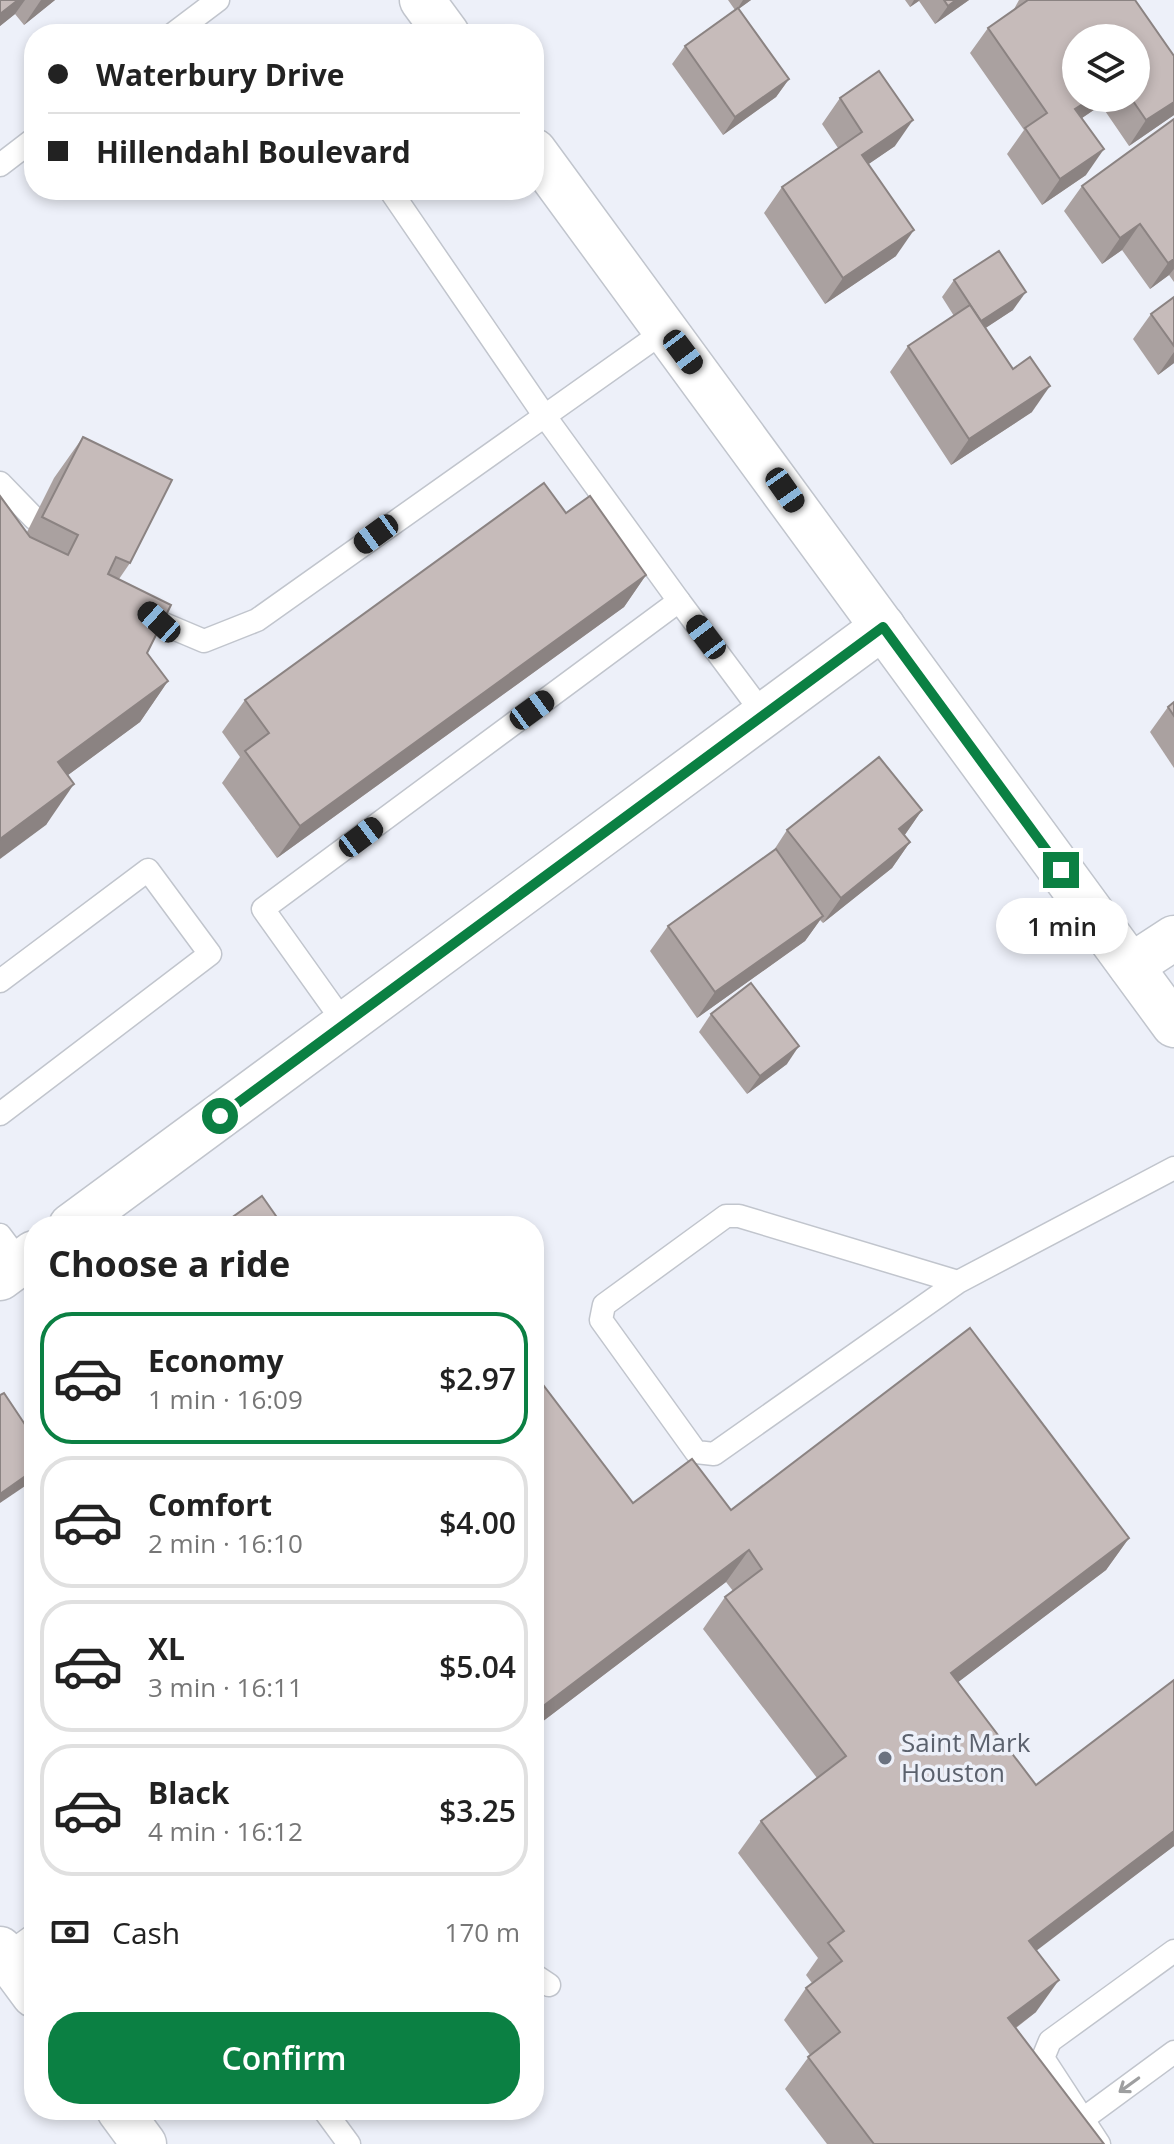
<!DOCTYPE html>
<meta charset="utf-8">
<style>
:root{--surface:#fff;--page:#f2f2f2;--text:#222;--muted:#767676;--line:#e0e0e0;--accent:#0b8043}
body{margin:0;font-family:"Open Sans",sans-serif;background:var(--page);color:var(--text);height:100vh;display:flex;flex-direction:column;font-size:30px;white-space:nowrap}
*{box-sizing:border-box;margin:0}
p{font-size:26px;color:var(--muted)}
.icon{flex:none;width:44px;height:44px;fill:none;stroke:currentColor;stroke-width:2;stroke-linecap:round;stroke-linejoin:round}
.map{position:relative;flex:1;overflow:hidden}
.drawer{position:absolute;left:24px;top:1216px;width:520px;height:904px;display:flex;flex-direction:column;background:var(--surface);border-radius:32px;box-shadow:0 4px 12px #0003}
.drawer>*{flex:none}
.guide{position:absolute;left:24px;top:24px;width:520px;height:176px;border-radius:32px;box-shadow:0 4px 12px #0003;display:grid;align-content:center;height:176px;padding:0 24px;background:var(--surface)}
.controls{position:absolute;left:1062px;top:24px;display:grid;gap:16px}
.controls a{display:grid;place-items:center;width:88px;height:88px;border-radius:50%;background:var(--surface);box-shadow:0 4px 12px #0003;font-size:40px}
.end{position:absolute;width:36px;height:36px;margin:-18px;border:10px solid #0b8043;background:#fff;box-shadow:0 0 0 4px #fff}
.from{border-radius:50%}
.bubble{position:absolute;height:56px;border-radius:28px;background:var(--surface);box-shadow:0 4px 12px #0003;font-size:26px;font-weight:600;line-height:56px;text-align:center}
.car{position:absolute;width:24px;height:48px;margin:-24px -12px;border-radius:10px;box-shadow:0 0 6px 2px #0007;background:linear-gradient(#222 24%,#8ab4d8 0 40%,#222 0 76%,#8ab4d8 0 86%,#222 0)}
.guide b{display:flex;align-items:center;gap:28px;height:76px;font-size:30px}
.guide b+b{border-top:2px solid var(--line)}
.guide i{width:20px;height:20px;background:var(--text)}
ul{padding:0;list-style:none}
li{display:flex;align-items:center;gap:24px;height:132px;margin:0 16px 12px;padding:0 8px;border:4px solid var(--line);border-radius:32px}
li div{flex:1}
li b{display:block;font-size:30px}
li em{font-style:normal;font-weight:600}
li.active{border-color:var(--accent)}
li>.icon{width:72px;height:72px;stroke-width:1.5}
h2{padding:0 24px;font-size:36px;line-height:96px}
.pay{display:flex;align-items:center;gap:20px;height:88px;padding:0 24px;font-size:30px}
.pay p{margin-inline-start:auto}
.button{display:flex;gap:16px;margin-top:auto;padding:16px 24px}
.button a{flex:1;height:92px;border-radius:32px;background:var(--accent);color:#fff;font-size:32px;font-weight:600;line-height:92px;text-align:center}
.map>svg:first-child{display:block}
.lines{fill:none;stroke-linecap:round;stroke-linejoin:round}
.service-casing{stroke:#c1c5cd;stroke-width:25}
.minor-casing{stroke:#c1c5cd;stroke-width:47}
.tertiary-casing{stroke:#c1c5cd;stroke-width:47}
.service{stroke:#fff;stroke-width:22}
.minor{stroke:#fff;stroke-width:44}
.tertiary{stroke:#fff;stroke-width:44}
.wall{fill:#aaa1a0;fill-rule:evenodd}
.shaded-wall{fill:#8b8382}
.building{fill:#c6bbba;stroke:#8b8382;stroke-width:2}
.oneway{stroke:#9e9fa0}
.route{stroke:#0b8043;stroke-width:10}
.worship-dot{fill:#6b7280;stroke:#edf0f9;stroke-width:3}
.labels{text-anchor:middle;stroke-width:7;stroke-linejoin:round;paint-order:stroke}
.worship-label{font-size:26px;fill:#5b616d;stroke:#edf0f9;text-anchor:start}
</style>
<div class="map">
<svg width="1174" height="2144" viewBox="0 0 1174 2144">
<rect width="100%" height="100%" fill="#edf0f9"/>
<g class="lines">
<defs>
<g id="service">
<path d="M173 34 218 0"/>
<path d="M0 165 34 139"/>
<path d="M0 483 34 518"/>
<path d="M679 601 764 715"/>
<path d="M139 603 159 622 204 641 257 620 666 330"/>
<path d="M0 981 148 870 210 954 0 1114"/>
<path d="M345 1024 263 909 679 601 544 415 390 190"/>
<path d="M0 1235 21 1263"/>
<path d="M958 1282 739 1216H726L604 1305 601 1320 696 1452 714 1454 958 1282 1174 1168"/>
<path d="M5 1956 34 1935"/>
<path d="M534 1975 549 1985"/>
<path d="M324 2110 349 2144"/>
<path d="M1083 2119 1174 2052"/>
<path d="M1099 2144 1043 2058 1050 2041 1174 1951"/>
</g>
<g id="minor">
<path d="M422 0 447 34"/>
<path d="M534 151 1174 1025"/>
<path d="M1131 966 1174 938"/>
<path d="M71 1226 883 627"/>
<path d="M0 1278 34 1253"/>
</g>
<g id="tertiary">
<path d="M0 1949 34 1995"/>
<path d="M119 2110 144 2144"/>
</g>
</defs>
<use href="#service" class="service-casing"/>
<use href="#minor" class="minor-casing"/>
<use href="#tertiary" class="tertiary-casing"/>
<use href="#service" class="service"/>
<use href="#minor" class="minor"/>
<use href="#tertiary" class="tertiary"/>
</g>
<g class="wall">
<path d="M0 0H55L24 25 15 14 0 26Z"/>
<path d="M728 0H751L738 9 789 79 776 97 723 135 672 64 685 46 735 10Z"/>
<path d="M905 0H969L935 24 919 1 910 7Z"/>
<path d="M1019 0H1135L1174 115 1129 146 1101 105 1082 118 1086 175 1042 205 1007 154 1024 130 970 53 988 28 1013 11ZM1076 38 1136 98H1076Z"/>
<path d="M840 98 895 146 868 164 896 256 825 304 764 213 782 187 838 148 822 124Z"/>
<path d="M1174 119V282L1169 275 1150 289 1122 250 1102 264 1064 211 1082 186Z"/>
<path d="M954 280 1013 310 985 328 1032 412 951 465 890 372 908 346 954 316 942 297Z"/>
<path d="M1174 297V363L1158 375 1133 339 1151 314Z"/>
<path d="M83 437 130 563 119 579 147 653 168 681 140 722 68 775 46 825 27 532 54 478Z"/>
<path d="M566 513 646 575 624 607 277 858 222 783 240 757 222 732 245 700Z"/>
<path d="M1174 702V768L1150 732 1168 707Z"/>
<path d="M922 810 904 836 910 842 892 868 823 923 820 920 805 941 697 1018 650 951 668 926 772 853 787 830Z"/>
<path d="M711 1014 787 1064 747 1094 699 1032Z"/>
<path d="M534 1373 633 1503 1129 1538 1106 1570 958 1682 1036 1785 1174 1846 1036 1950V2012L1016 2028 1104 2144H827L785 2089 810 2055 784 2020 806 1988 812 1983 806 1975 818 1958 738 1853 761 1821 817 1778 703 1629 725 1597 733 1591 726 1582 534 1728Z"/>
<path d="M34 1393V1416L26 1404Z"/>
</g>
<g class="shaded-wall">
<path d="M18 0H25L15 14 0 26V14Z"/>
<path d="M41 0H55L24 25Z"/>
<path d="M743 0H751L736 11Z"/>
<path d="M914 0H920L910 7Z"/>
<path d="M956 0H969L935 24 948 6Z"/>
<path d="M789 79 776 97 723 135 735 117Z"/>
<path d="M1092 98H1106L1101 105 1057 135 1075 109Z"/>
<path d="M1174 102V115L1129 146 1146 120Z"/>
<path d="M913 120 895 146 844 181 862 155Z"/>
<path d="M1104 149 1086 175 1042 205 1060 179Z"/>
<path d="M1140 224 1122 250 1102 264 1120 238Z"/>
<path d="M914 230 896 256 825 304 843 278Z"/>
<path d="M1174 259V269L1169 275 1150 289 1168 263Z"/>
<path d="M1026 292 1013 310 969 339 981 321Z"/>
<path d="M1174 352V363L1158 375Z"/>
<path d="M1050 386 1032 412 951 465 969 439Z"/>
<path d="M646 575 624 607 277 858 300 826Z"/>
<path d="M168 681 140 722 30 803 58 762Z"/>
<path d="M74 784 46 825 0 859V839Z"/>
<path d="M922 810 904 836 899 829Z"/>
<path d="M910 842 892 868 823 923 841 898Z"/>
<path d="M823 916 805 941 697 1018 715 992Z"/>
<path d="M799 1046 787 1064 747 1094 760 1076Z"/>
<path d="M34 1470V1480L0 1503V1494Z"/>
<path d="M1129 1538 1106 1570 928 1705 951 1673Z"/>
<path d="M749 1550 726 1582 534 1728V1713Z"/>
<path d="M1174 1831V1846L1007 1973 1029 1941Z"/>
<path d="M1059 1980 1036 2012 986 2050 1008 2018Z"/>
</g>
<g class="building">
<path d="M0 0H18L0 14Z"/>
<path d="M944 0H956L948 6Z"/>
<path d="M1028 0H1135L1174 56V102L1146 120 1131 98H1136V38H1076V98H1092L1075 109 1104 149 1060 179 1025 128 1047 113 988 28Z"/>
<path d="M738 8 789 79 735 117 685 46Z"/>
<path d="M879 71 913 120 862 155 914 230 843 278 782 187 862 132 840 98Z"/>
<path d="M1174 119V259L1168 263 1140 224 1120 238 1082 186Z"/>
<path d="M999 251 1026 292 981 321 954 280Z"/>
<path d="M1174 297V346L1151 314Z"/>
<path d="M970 305 1013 369 1030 357 1050 386 969 439 908 346Z"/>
<path d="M83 437 172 480 130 563 116 557 108 574 171 605 147 653 168 681 58 762 74 784 0 839V496L30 537 68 555 78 535 42 517Z"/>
<path d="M544 483 566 513 590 496 646 575 300 826 245 751 269 733 245 700Z"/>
<path d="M1174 702V716L1168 707Z"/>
<path d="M879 757 922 810 899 829 910 842 841 898 787 830Z"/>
<path d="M776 849 823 916 715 992 668 926Z"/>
<path d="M751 983 799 1046 760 1076 711 1014Z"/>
<path d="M262 1196 283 1226H220Z"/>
<path d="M970 1328 1129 1538 951 1673 1036 1785 1174 1680V1831L1029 1941 1059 1980 1008 2018 1104 2144H874L808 2057 840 2032 806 1988 842 1961 828 1943 844 1931 761 1821 846 1756 725 1597 762 1569 749 1550 534 1713V1373L633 1503 692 1459 731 1510Z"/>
<path d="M4 1393 34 1438V1470L0 1494V1395Z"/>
</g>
<defs><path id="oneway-shaft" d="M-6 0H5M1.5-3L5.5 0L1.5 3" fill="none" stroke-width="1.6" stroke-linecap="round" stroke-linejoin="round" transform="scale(2)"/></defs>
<use class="oneway" href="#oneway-shaft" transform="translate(1129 2085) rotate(144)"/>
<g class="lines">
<path class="route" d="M220 1116 883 627 1061 870"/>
</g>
<circle class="worship-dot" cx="885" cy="1758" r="8"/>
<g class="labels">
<g class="worship-label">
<text x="901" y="1752">Saint Mark<tspan x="901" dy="30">Houston</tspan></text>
</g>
</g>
</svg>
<div class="controls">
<a><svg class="icon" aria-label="layers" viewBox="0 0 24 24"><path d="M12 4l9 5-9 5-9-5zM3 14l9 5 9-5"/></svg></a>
</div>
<i class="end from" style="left:220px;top:1116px"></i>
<i class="end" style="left:1061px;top:870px"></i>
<div class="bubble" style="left:996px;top:898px;width:132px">1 min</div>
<i class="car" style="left:683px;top:352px;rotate:143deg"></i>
<i class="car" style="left:785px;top:490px;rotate:145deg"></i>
<i class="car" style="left:376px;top:534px;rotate:234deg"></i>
<i class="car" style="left:159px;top:622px;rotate:312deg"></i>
<i class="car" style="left:706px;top:637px;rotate:323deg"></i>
<i class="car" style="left:532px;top:710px;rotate:54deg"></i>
<i class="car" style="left:361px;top:837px;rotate:53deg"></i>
<div class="guide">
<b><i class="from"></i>Waterbury Drive</b>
<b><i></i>Hillendahl Boulevard</b>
</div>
<section class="drawer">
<h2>Choose a ride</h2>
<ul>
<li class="active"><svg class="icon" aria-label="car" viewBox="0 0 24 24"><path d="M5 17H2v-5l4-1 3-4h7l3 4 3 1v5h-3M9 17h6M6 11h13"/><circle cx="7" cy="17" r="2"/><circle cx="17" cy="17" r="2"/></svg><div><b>Economy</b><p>1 min · 16:09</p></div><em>$2.97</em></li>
<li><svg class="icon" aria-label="car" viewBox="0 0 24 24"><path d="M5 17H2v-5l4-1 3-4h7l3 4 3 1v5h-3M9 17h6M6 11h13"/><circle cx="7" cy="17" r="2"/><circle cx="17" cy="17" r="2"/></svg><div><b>Comfort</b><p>2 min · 16:10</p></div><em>$4.00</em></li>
<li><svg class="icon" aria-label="car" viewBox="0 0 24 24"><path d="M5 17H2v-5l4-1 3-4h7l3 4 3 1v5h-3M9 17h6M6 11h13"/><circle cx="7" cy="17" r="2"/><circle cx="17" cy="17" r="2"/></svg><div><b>XL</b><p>3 min · 16:11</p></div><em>$5.04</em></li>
<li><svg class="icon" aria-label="car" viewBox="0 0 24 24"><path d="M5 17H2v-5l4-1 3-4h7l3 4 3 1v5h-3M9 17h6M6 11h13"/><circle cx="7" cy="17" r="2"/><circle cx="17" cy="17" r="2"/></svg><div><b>Black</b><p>4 min · 16:12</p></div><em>$3.25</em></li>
</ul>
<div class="pay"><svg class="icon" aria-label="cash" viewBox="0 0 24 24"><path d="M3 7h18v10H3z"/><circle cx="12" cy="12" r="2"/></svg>Cash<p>170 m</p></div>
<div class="button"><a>Confirm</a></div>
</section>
</div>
